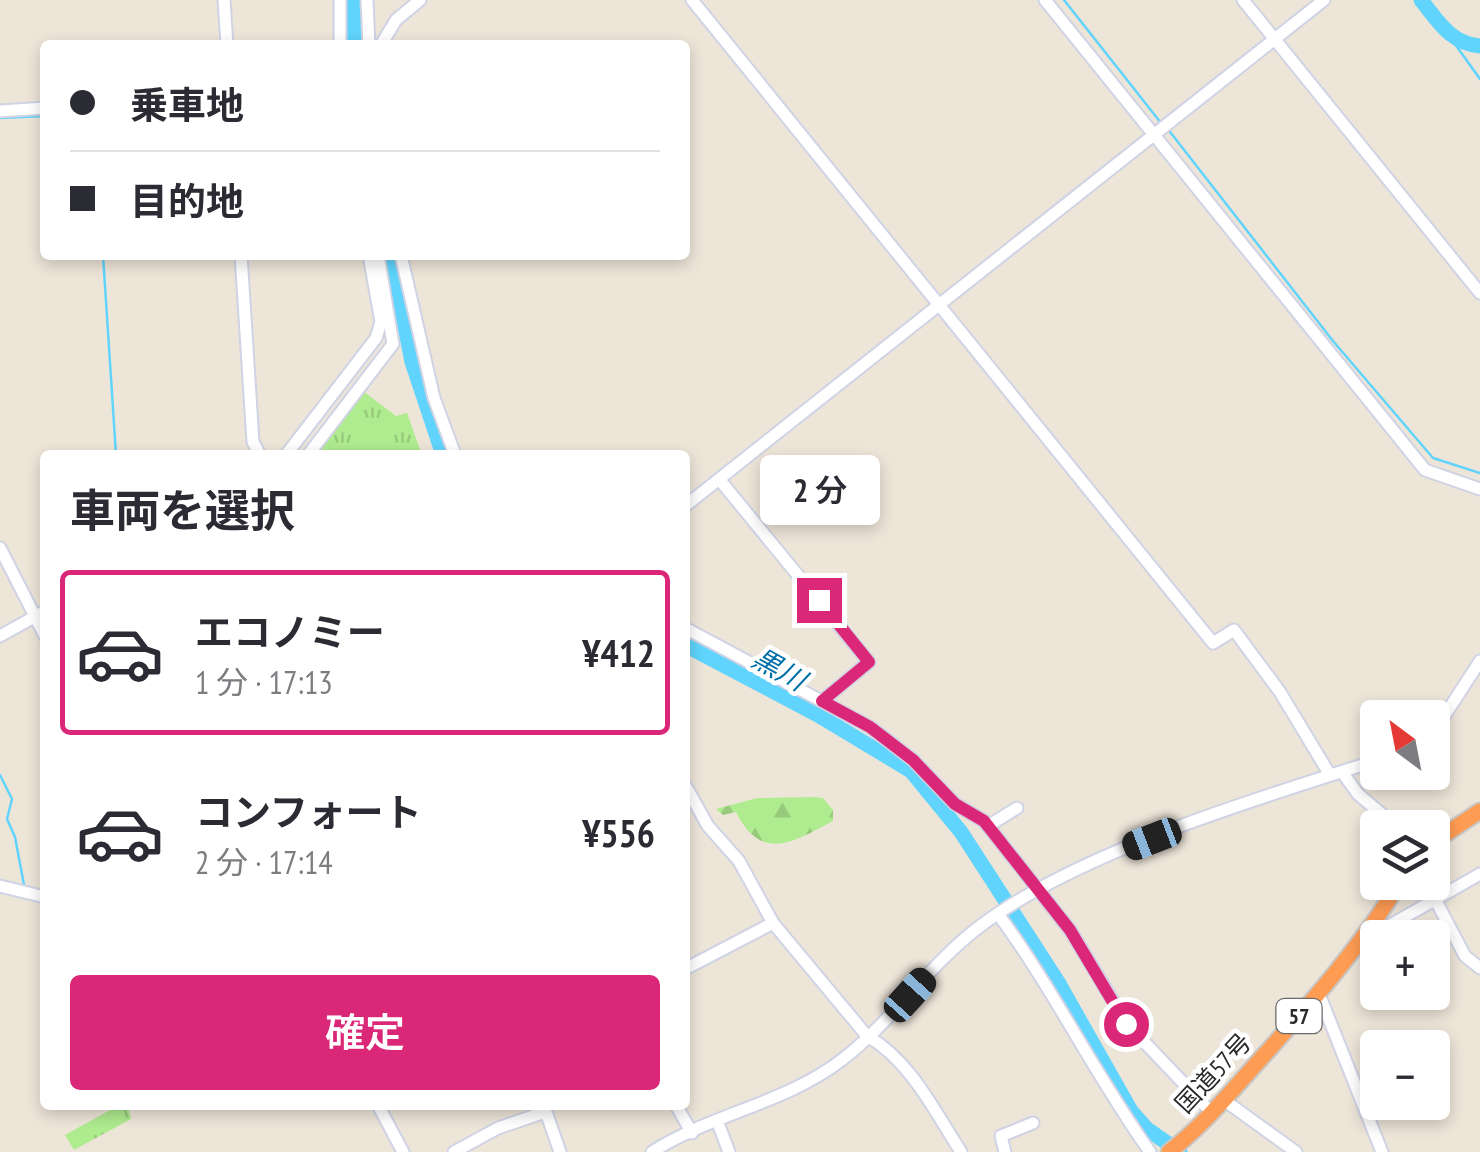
<!DOCTYPE html>
<html lang="ja">
<meta charset="utf-8">
<style>
:root{--surface:#fff;--page:#f2f2f3;--text:#2b2b33;--muted:#7c7c81;--line:#e1e1e2;--accent:#db2777}
body{margin:0;font-family:"PT Sans Narrow","Noto Sans JP",sans-serif;background:var(--page);color:var(--text);height:100vh;display:flex;flex-direction:column;font-size:38px;white-space:nowrap}
*{box-sizing:border-box;margin:0}
p{font-size:32px;color:var(--muted)}
.icon{flex:none;width:55px;height:55px;fill:none;stroke:currentColor;stroke-width:2;stroke-linecap:round;stroke-linejoin:round}
.map{position:relative;flex:1;overflow:hidden}
.details{position:absolute;left:40px;top:450px;width:650px;height:660px;display:flex;flex-direction:column;background:var(--surface);border-radius:10px;box-shadow:0 5px 15px #0003}
.details>*{flex:none}
.hud{position:absolute;left:40px;top:40px;width:650px;height:220px;border-radius:10px;box-shadow:0 5px 15px #0003;display:grid;align-content:center;height:220px;padding:0 30px;background:var(--surface)}
.needle{width:65px;rotate:328deg}
.tools{position:absolute;left:1360px;top:700px;display:grid;gap:20px}
.tools a{display:grid;place-items:center;width:90px;height:90px;border-radius:10px;background:var(--surface);box-shadow:0 5px 15px #0003;font-size:50px}
.end{position:absolute;width:45px;height:45px;margin:-22px;border:12px solid #db2777;background:#fff;box-shadow:0 0 0 5px #fff}
.from{border-radius:50%}
.bubble{position:absolute;height:70px;border-radius:10px;background:var(--surface);box-shadow:0 5px 15px #0003;font-size:32px;font-weight:600;line-height:70px;text-align:center}
.car{position:absolute;width:30px;height:60px;margin:-30px -15px;border-radius:12px;box-shadow:0 0 8px 2px #0007;background:linear-gradient(#222 24%,#8ab4d8 0 40%,#222 0 76%,#8ab4d8 0 86%,#222 0)}
.hud b{display:flex;align-items:center;gap:35px;height:95px;font-size:38px}
.hud b+b{border-top:2px solid var(--line)}
.hud i{width:25px;height:25px;background:var(--text)}
ul{padding:0;list-style:none}
li{display:flex;align-items:center;gap:30px;height:165px;margin:0 20px 15px;padding:0 10px;border:5px solid transparent;border-radius:10px}
li div{flex:1}
li b{display:block;font-size:38px}
li em{font-style:normal;font-weight:600}
li.selected{border-color:var(--accent)}
li>.icon{width:90px;height:90px;stroke-width:1.5}
h2{padding:0 30px;font-size:45px;line-height:120px}
.button{display:flex;gap:20px;margin-top:auto;padding:20px 30px}
.button a{flex:1;height:115px;border-radius:10px;background:var(--accent);color:#fff;font-size:40px;font-weight:600;line-height:115px;text-align:center}
.map>svg:first-child{display:block}
.grass{fill:url(#grass-tufts)}
.forest{fill:url(#forest-firs)}
.lines{fill:none;stroke-linecap:round;stroke-linejoin:round}
.stream{stroke:#60d4fc;stroke-width:2.5}
.river{stroke:#60d4fc;stroke-width:15}
.minor-casing{stroke:#cfd3e4;stroke-width:15}
.highway-casing{stroke:#c7c7c7;stroke-width:19}
.minor{stroke:#fff;stroke-width:11}
.highway{stroke:#ff9c53;stroke-width:15}
.route{stroke:#db2777;stroke-width:12}
.labels{text-anchor:middle;stroke-width:9;stroke-linejoin:round;paint-order:stroke}
.shield{fill:#fff;stroke:#696969;stroke-width:2.5}
.shield-label{font-size:22px;font-weight:bold;fill:#292929}
.street-label{font-size:25px;fill:#292929;stroke:#fff}
.water-label{font-size:28px;font-style:italic;fill:#006fa7;stroke:#fff}
</style>
<div class="map">
<svg width="1480" height="1152" viewBox="0 0 1480 1152">
<defs>
<pattern id="grass-tufts" width="24" height="20" patternUnits="userSpaceOnUse" patternTransform="scale(2.5)"><rect width="24" height="20" fill="#afeb8f"/><path d="M3 7l-1-3M5 7V3M7 7l1-3M15 17l-1-3M17 17v-4M19 17l1-3" fill="none" stroke="#97ca7b"/></pattern>
<pattern id="forest-firs" width="22" height="20" patternUnits="userSpaceOnUse" patternTransform="scale(2.5)"><rect width="22" height="20" fill="#afeb8f"/><path d="M5 1l3.5 6h-7zM16 11l3.5 6h-7z" fill="#97ca7b"/></pattern>
</defs>
<rect width="100%" height="100%" fill="#eee5d9"/>
<g class="grass">
<path d="M363 391 396 416 407 413 422 455H312Z"/>
<path d="M119 1105H128L131 1119 74 1150 65 1135Z"/>
</g>
<path class="forest" d="M812 797 823 798 833 810V821C794 842 761 863 736 812L723 815 716 809 757 798Z"/>
<g class="lines">
<g class="stream">
<path d="M1064 0 1161 123"/>
<path d="M1447 33 1480 79"/>
<path d="M0 118 45 116"/>
<path d="M1167 128 1333 341 1433 458 1480 473"/>
<path d="M103 255 116 455"/>
<path d="M0 775 12 799 7 819 15 837 24 885"/>
</g>
<g class="river">
<path d="M353 0 355 45"/>
<path d="M1421 0C1438 21 1451 44 1480 46"/>
<path d="M391 255 412 362 443 455"/>
<path d="M685 645 818 715 911 771 961 832 1058 982 1131 1111 1147 1129 1180 1152"/>
</g>
<defs>
<g id="minor">
<path d="M224 0 227 45"/>
<path d="M340 0V45"/>
<path d="M367 0 369 45"/>
<path d="M692 0 1213 643 1234 630 1280 692 1330 775"/>
<path d="M1045 0 1425 470 1480 489"/>
<path d="M1243 0 1480 293"/>
<path d="M381 45 396 20 420 0"/>
<path d="M0 111 45 108"/>
<path d="M241 255 253 442 260 455"/>
<path d="M401 255 434 398 455 455"/>
<path d="M286 455 376 338 381 322 369 255"/>
<path d="M308 455 393 344 378 255"/>
<path d="M719 479 869 662 822 701"/>
<path d="M685 506 1324 0"/>
<path d="M0 548 45 636"/>
<path d="M685 628 870 727 913 760 955 804 984 821 1070 930 1127 1024 1212 1113"/>
<path d="M0 636 45 611"/>
<path d="M1432 735 1480 661"/>
<path d="M1342 772 1358 794 1398 828"/>
<path d="M685 785 708 826 739 861 773 923 867 1036C910 1060 935 1112 961 1152"/>
<path d="M988 826 1017 808"/>
<path d="M1426 882 1465 956 1480 968"/>
<path d="M0 886 45 897"/>
<path d="M998 914C1054 990 1095 1075 1150 1152"/>
<path d="M1364 940 1480 874"/>
<path d="M685 969 773 923"/>
<path d="M1319 994 1382 1152"/>
<path d="M1224 1100 1296 1152"/>
<path d="M378 1105 403 1152"/>
<path d="M676 1105 692 1133"/>
<path d="M545 1109 560 1152"/>
<path d="M718 1123 729 1152"/>
<path d="M454 1152 498 1128 545 1112"/>
<path d="M652 1152C711 1114 787 1103 843 1059 893 1020 929 965 979 927 1079 851 1257 799 1378 760"/>
<path d="M1005 1152 1001 1136 1033 1123"/>
</g>
<g id="highway">
<path d="M1432 843 1480 811"/>
<path d="M1169 1152C1206 1123 1235 1087 1266 1053 1315 998 1362 945 1400 882"/>
</g>
</defs>
<use href="#minor" class="minor-casing"/>
<use href="#highway" class="highway-casing"/>
<use href="#minor" class="minor"/>
<use href="#highway" class="highway"/>
</g>
<g class="lines">
<path class="route" d="M819 600 869 662 822 701 870 727 913 760 955 804 984 821 1070 930 1126 1024"/>
</g>
<g class="labels">
<rect class="shield" x="1276.5" y="999" width="45" height="34" rx="8"/>
<g class="shield-label">
<text x="1299" y="1024">57</text>
</g>
<g class="street-label">
<text transform="translate(1213 1073) rotate(-47)" y="9">国道57号</text>
</g>
<g class="water-label">
<text transform="translate(779 669) rotate(29)" y="10">黒川</text>
</g>
</g>
</svg>
<div class="tools">
<a><svg class="needle" viewBox="-14 -14 28 28"><path d="M0-13l5 13h-10z" fill="#e53935"/><path d="M0 13l5-13h-10z" fill="#7c7c81"/></svg></a>
<a><svg class="icon" aria-label="layers" viewBox="0 0 24 24"><path d="M12 4l9 5-9 5-9-5zM3 14l9 5 9-5"/></svg></a>
<a>+</a>
<a>−</a>
</div>
<i class="end from" style="left:1126px;top:1024px"></i>
<i class="end" style="left:819px;top:600px"></i>
<div class="bubble" style="left:760px;top:455px;width:120px">2 分</div>
<i class="car" style="left:1152px;top:839px;rotate:249deg"></i>
<i class="car" style="left:910px;top:995px;rotate:42deg"></i>
<div class="hud">
<b><i class="from"></i>乗車地</b>
<b><i></i>目的地</b>
</div>
<section class="details">
<h2>車両を選択</h2>
<ul>
<li class="selected"><svg class="icon" aria-label="car" viewBox="0 0 24 24"><path d="M5 17H2v-5l4-1 3-4h7l3 4 3 1v5h-3M9 17h6M6 11h13"/><circle cx="7" cy="17" r="2"/><circle cx="17" cy="17" r="2"/></svg><div><b>エコノミー</b><p>1 分 · 17:13</p></div><em>¥412</em></li>
<li><svg class="icon" aria-label="car" viewBox="0 0 24 24"><path d="M5 17H2v-5l4-1 3-4h7l3 4 3 1v5h-3M9 17h6M6 11h13"/><circle cx="7" cy="17" r="2"/><circle cx="17" cy="17" r="2"/></svg><div><b>コンフォート</b><p>2 分 · 17:14</p></div><em>¥556</em></li>
</ul>
<div class="button"><a>確定</a></div>
</section>
</div>
